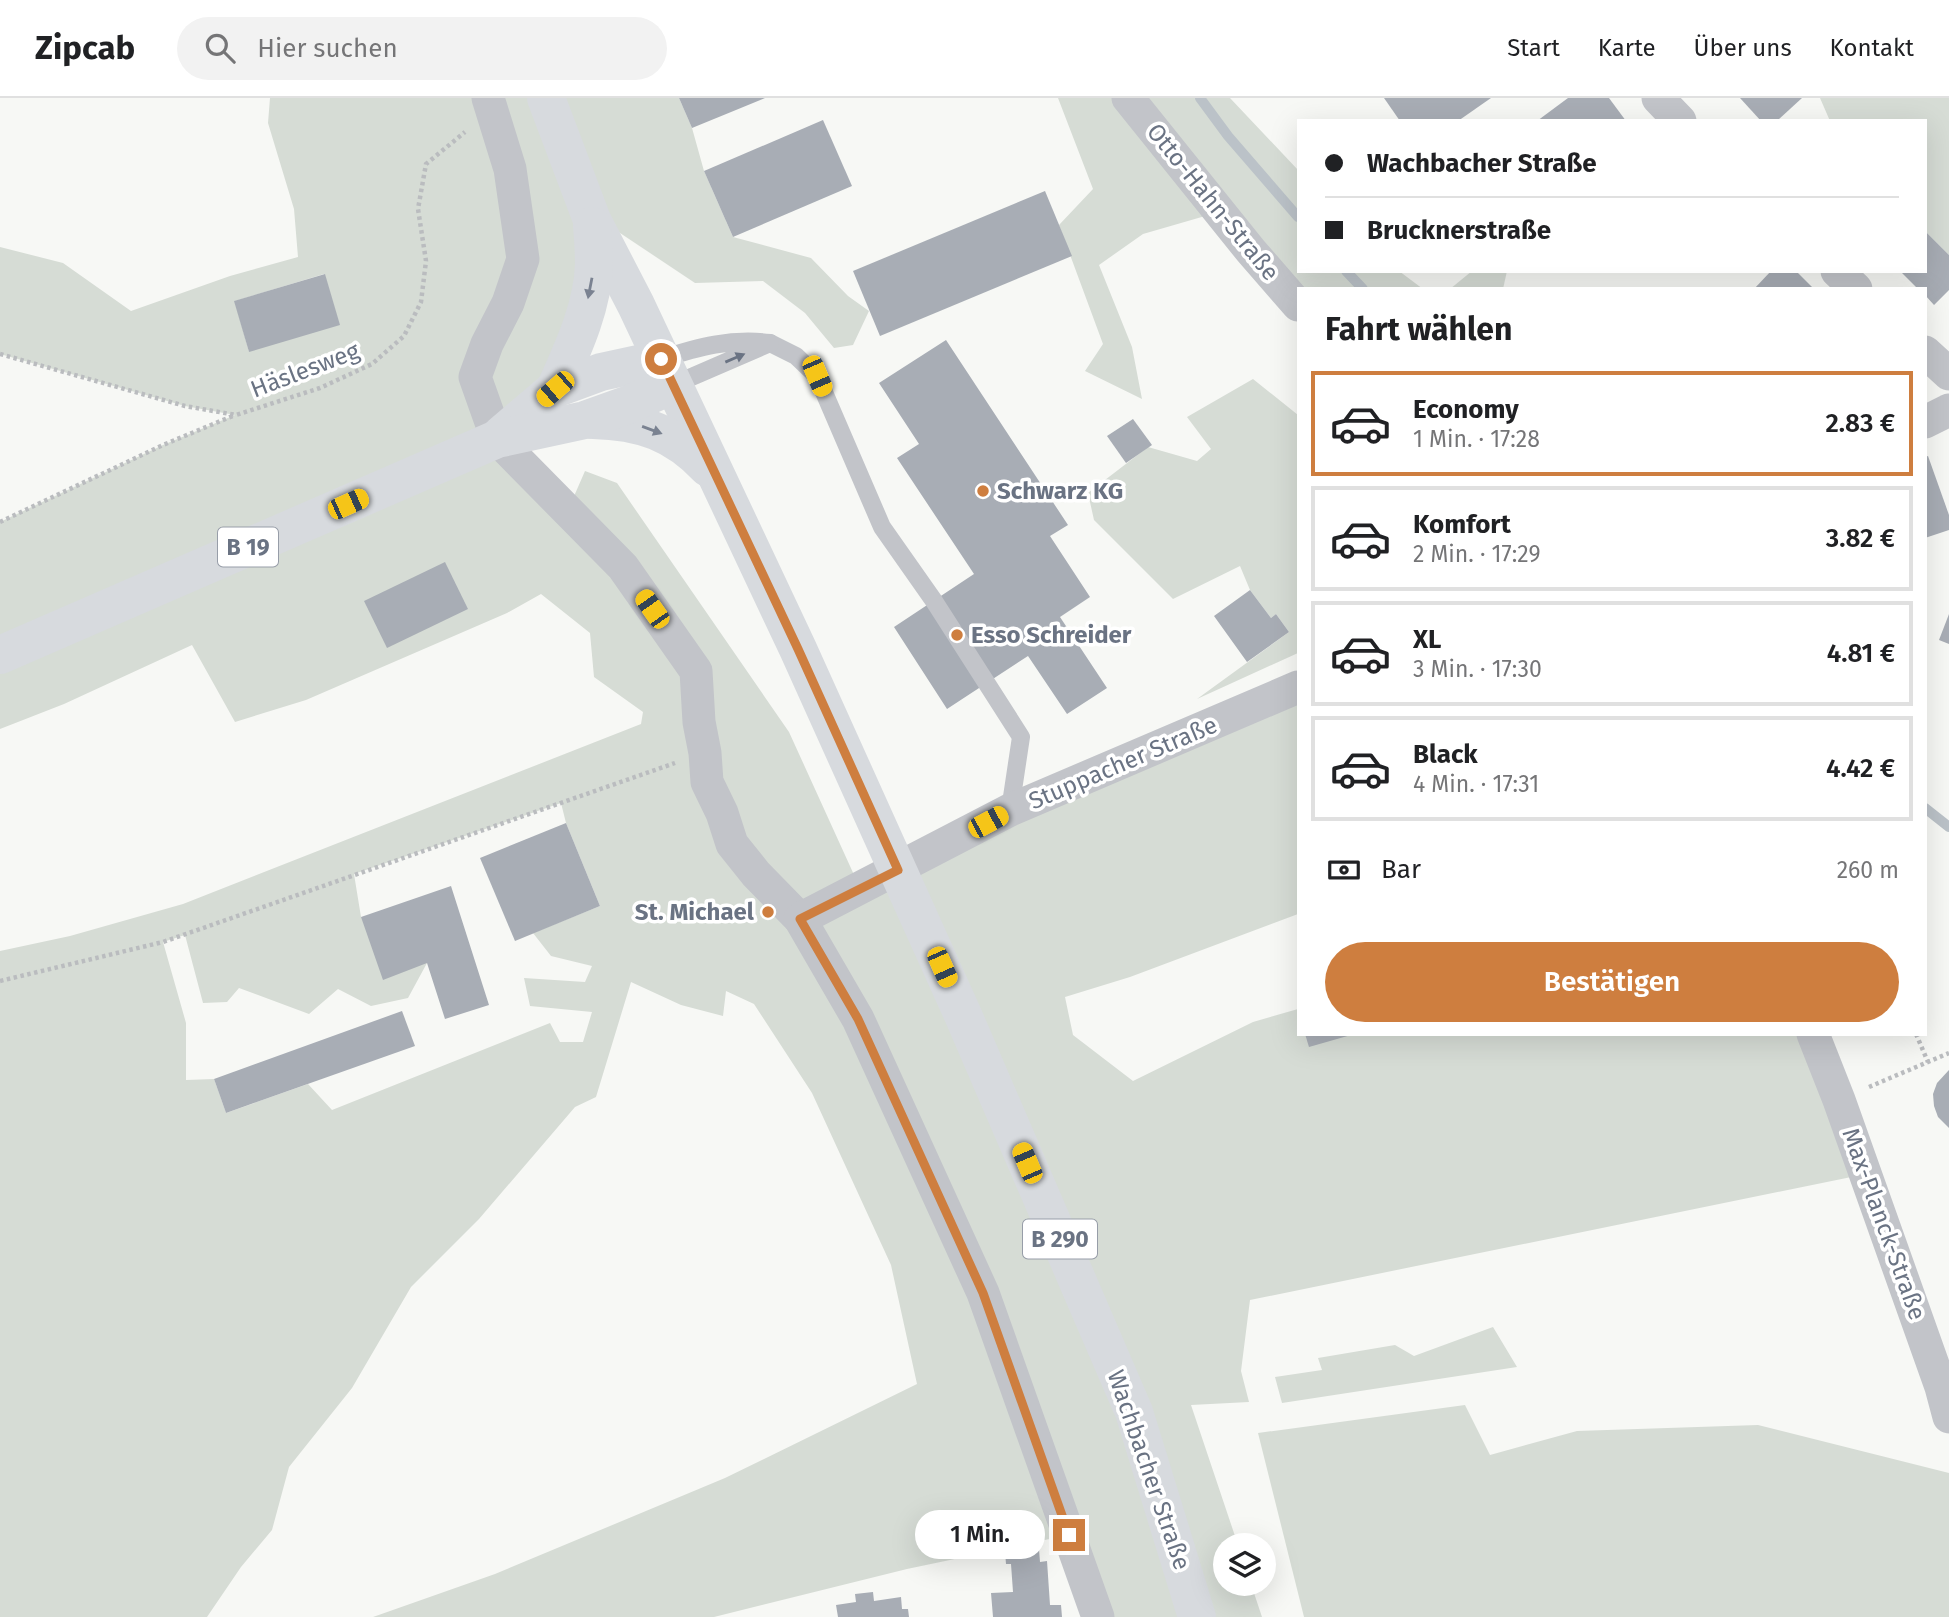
<!DOCTYPE html>
<html lang="de">
<meta charset="utf-8">
<style>
:root{--surface:#fff;--page:#f2f2f2;--text:#202124;--muted:#757577;--line:#e0e0e0;--accent:#ce7e3f}
body{margin:0;font-family:"Fira Sans",sans-serif;background:var(--page);color:var(--text);height:100vh;display:flex;flex-direction:column;font-size:26px;white-space:nowrap}
*{box-sizing:border-box;margin:0}
p{font-size:23px;color:var(--muted)}
.icon{flex:none;width:38px;height:38px;fill:none;stroke:currentColor;stroke-width:2;stroke-linecap:round;stroke-linejoin:round}
.map{position:relative;flex:1;overflow:hidden}
.panel{position:absolute;left:1297px;top:189px;width:630px;height:749px;display:flex;flex-direction:column;background:var(--surface);border-radius:0px;box-shadow:0 7px 28px #0002}
.panel>*{flex:none}
.guide{position:absolute;left:1297px;top:21px;width:630px;height:154px;border-radius:0px;box-shadow:0 7px 28px #0002;display:grid;align-content:center;height:154px;padding:0 28px;background:var(--surface)}
.buttons{position:absolute;left:1213px;top:1435px;display:grid;gap:14px}
.buttons a{display:grid;place-items:center;width:63px;height:63px;border-radius:50%;background:var(--surface);box-shadow:0 7px 28px #0002;font-size:35px}
.end{position:absolute;width:32px;height:32px;margin:-16px;border:9px solid #ce7e3f;background:#fff;box-shadow:0 0 0 4px #fff}
.from{border-radius:50%}
.bubble{position:absolute;height:49px;border-radius:24px;background:var(--surface);box-shadow:0 7px 28px #0002;font-size:23px;font-weight:600;line-height:49px;text-align:center}
.car{position:absolute;width:21px;height:42px;margin:-21px -10px;border-radius:9px;box-shadow:0 0 5px 2px #0007;background:linear-gradient(#f5c518 24%,#345 0 40%,#f5c518 0 76%,#345 0 86%,#f5c518 0)}
.guide b{display:flex;align-items:center;gap:24px;height:66px;font-size:26px}
.guide b+b{border-top:2px solid var(--line)}
.guide i{width:18px;height:18px;background:var(--text)}
ul{padding:0;list-style:none}
li{display:flex;align-items:center;gap:21px;height:105px;margin:0 14px 10px;padding:0 14px;border:4px solid var(--line);border-radius:0px}
li div{flex:1}
li b{display:block;font-size:26px}
li em{font-style:normal;font-weight:600}
li.current{border-color:var(--accent)}
li>.icon{width:63px;height:63px;stroke-width:1.5}
h2{padding:0 28px;font-size:32px;line-height:84px}
.pay{display:flex;align-items:center;gap:18px;height:77px;padding:0 28px;font-size:26px}
.pay p{margin-inline-start:auto}
.action{display:flex;gap:14px;margin-top:auto;padding:14px 28px}
.action a{flex:1;height:80px;border-radius:42px;background:var(--accent);color:#fff;font-size:28px;font-weight:600;line-height:80px;text-align:center}
header{display:flex;align-items:center;gap:42px;box-sizing:border-box;height:98px;padding:0 35px;background:var(--surface);border-bottom:2px solid var(--line)}
header strong{font-size:33px}
nav{display:flex;gap:38px;margin-inline-start:auto;font-size:24px}
.search{width:490px;height:63px;background:var(--page);display:flex;align-items:center;gap:18px;box-sizing:border-box;padding:0 24px;border-radius:38px;color:var(--muted);font-size:26px}
.map>svg:first-child{display:block}
.green{fill:#d6dcd5;fill-rule:evenodd}
.lines{fill:none;stroke-linecap:round;stroke-linejoin:round}
.stream{stroke:#bbc2c8;stroke-width:10}
.building{fill:#a8adb5}
.path{stroke:#babcbf;stroke-width:4.5;stroke-dasharray:3.5 3.5;stroke-linecap:butt}
.service{stroke:#c2c4c9;stroke-width:18}
.minor{stroke:#c2c4c9;stroke-width:33}
.primary{stroke:#d7dade;stroke-width:38}
.oneway{fill:#7a8291}
.oneway2{fill:#6a7383}
.route{stroke:#ce7e3f;stroke-width:9}
.poi-dot{fill:#ce7e3f;stroke:#fff;stroke-width:2.5}
.labels{text-anchor:middle;stroke-width:7;stroke-linejoin:round;paint-order:stroke}
.shield{fill:#fff;stroke:#979da8;stroke-width:2}
.shield-label{font-size:23px;font-weight:bold;fill:#6a7383}
.street-label{font-size:24px;fill:#6a7383;stroke:#fff}
.poi-label{font-size:24px;font-weight:bold;fill:#6a7383;stroke:#fff;text-anchor:start}
</style>
<header>
<strong>Zipcab</strong>
<div class="search"><svg class="icon" aria-label="search" viewBox="0 0 24 24"><circle cx="10" cy="10" r="6"/><path d="M15 15l6 6"/></svg>Hier suchen</div>
<nav><a>Start</a><a>Karte</a><a>Über uns</a><a>Kontakt</a></nav>
</header>
<div class="map">
<svg width="1949" height="1519" viewBox="0 0 1949 1519">
<rect width="100%" height="100%" fill="#f7f8f5"/>
<g class="green">
<path d="M270 0H679L692 30 704 73 733 139 811 160 848 198 869 213 853 247 834 250 805 215 763 183 695 185 602 123 573 252 497 341 568 412 585 373 617 385 789 634 860 790 1298 589V816L1130 879 1065 899 1073 937 1133 983 1253 924 1298 911V936H1813L1866 1076 1250 1202 1241 1273 1249 1304 1191 1307 1238 1447H1225V1486H1251L1262 1519H1098L1069 1437 907 1471 714 1519H373L495 1476 725 1380 917 1286 891 1167 812 995 754 906 726 893 723 918 681 907 631 884 596 999 575 1009 479 1121 411 1189 352 1290 289 1369 272 1432 241 1469 207 1519H0V853L70 838 183 806 641 626 643 614 594 579 590 535 541 496 507 515 306 602 235 624 192 547 64 606 0 631V424L163 347 235 317 185 308 0 256V149L63 165 131 213 230 178 298 159 294 111 268 25ZM324 176H325L249 254 235 203ZM561 705 566 725 600 808 533 835 551 858 592 868 585 884 524 880 530 908 592 914 583 944H560L550 925 332 1012 308 986 226 1015 214 981 186 982V925L163 844 185 837 203 905 227 904 239 890 309 916 338 891 371 908 408 900 427 865 361 819 354 776Z"/>
<path d="M1058 0H1230L1298 72V173H1399L1423 191H1298L1219 114 1143 136 1099 167 1132 249 1142 301 1085 273 1103 246 1059 127 1093 91Z"/>
<path d="M1820 0H1949V157L1925 133V23H1830Z"/>
<path d="M1472 173H1507L1503 191H1450Z"/>
<path d="M1253 281 1298 317V555L1197 601 1289 534 1276 516 1271 520 1250 492 1240 468 1173 501 1094 422 1088 395 1148 349 1197 363 1211 351 1187 319Z"/>
<path d="M1493 1229 1517 1269 1282 1305 1275 1279 1322 1272 1318 1260 1395 1247 1414 1258Z"/>
<path d="M1465 1307 1490 1357 1577 1333 1758 1327 1949 1375V1519H1304L1258 1335Z"/>
</g>
<g class="lines">
<g class="stream">
<path d="M1200 0 1228 38 1298 119"/>
<path d="M1346 173 1363 191"/>
<path d="M1925 710 1949 729"/>
</g>
</g>
<g class="building">
<path d="M679 0H765L692 30Z"/>
<path d="M1384 0H1491L1458 23H1400Z"/>
<path d="M1568 0H1609L1626 23H1537Z"/>
<path d="M1740 0H1802L1777 23H1761Z"/>
<path d="M823 22 852 88 733 139 704 73Z"/>
<path d="M1045 93 1072 158 880 238 853 173Z"/>
<path d="M1925 133 1949 157V192L1934 207 1925 197V191H1918L1900 173H1925Z"/>
<path d="M1771 173H1796L1814 191H1754Z"/>
<path d="M325 176 340 227 249 254 234 203Z"/>
<path d="M946 242 1068 427 1050 438 1090 499 1060 519 1107 590 1067 616 1028 558 947 611 894 529 974 476 897 360 919 346 879 285Z"/>
<path d="M1133 321 1152 347 1126 365 1107 338Z"/>
<path d="M1928 358 1949 417V432L1925 440V359Z"/>
<path d="M445 464 468 511 387 550 364 503Z"/>
<path d="M1250 492 1271 520 1276 516 1289 534 1247 564 1214 518Z"/>
<path d="M1949 516V546L1939 542Z"/>
<path d="M566 725 600 808 515 843 480 760Z"/>
<path d="M451 788 489 907 445 921 427 865 383 882 361 819Z"/>
<path d="M402 913 415 948 226 1015 214 981Z"/>
<path d="M1305 936H1351V937L1309 949Z"/>
<path d="M1949 972V1030L1938 1019 1934 1008 1933 996 1937 985Z"/>
<path d="M1039 1451 1040 1464 1047 1463 1050 1507H1061L1062 1519H993L991 1495 1013 1494 1011 1466H1006L1005 1454Z"/>
<path d="M873 1494 874 1503 901 1499 902 1511H908L909 1519H838L836 1507 856 1504 855 1496Z"/>
</g>
<g class="lines">
<g class="path">
<path d="M0 256 185 308 236 317 320 290 372 266 404 238 421 204 426 163 418 111 426 66 465 34"/>
<path d="M0 424 163 347 235 317"/>
<path d="M0 883 163 844 675 665"/>
<path d="M1916 936 1928 964"/>
<path d="M1869 989 1949 955"/>
</g>
<g class="service">
<path d="M770 245 796 258 817 278 882 429 934 503 1021 639 1010 712"/>
<path d="M661 261C698 249 731 240 770 245L673 287"/>
</g>
<g class="minor">
<path d="M488 0 510 71 523 161 508 205 487 246 475 279 497 341 623 469 696 573 699 624 705 655 707 684 722 715 732 746 756 776 800 821 858 921 983 1195 1098 1519"/>
<path d="M1128 0 1251 153 1298 207"/>
<path d="M1658 0 1680 23"/>
<path d="M1837 173 1856 191"/>
<path d="M1925 254 1949 276"/>
<path d="M1925 324 1949 312"/>
<path d="M800 821 1010 712 1298 589"/>
<path d="M1813 936 1839 1002 1941 1289 1949 1319"/>
</g>
<g class="primary">
<path d="M546 0 592 122 636 207 798 551 963 917 1134 1314 1197 1519"/>
<path d="M555 291C572 253 593 209 594 166 594 153 593 140 592 128"/>
<path d="M593 322C641 323 675 335 708 370"/>
<path d="M501 337 555 291 601 274 661 261"/>
<path d="M0 557 497 341 585 322 627 307 673 287"/>
</g>
</g>
<defs><path id="oneway-solid" d="M-6-.8H1V-3.2L6.5 0L1 3.2V.8H-6Z" transform="scale(1.75)"/></defs>
<g class="oneway">
<use href="#oneway-solid" transform="translate(590 190) rotate(101)"/>
<use href="#oneway-solid" transform="translate(652 332) rotate(20)"/>
</g>
<use class="oneway2" href="#oneway-solid" transform="translate(735 260) rotate(-23)"/>
<g class="lines">
<path class="route" d="M661 261 798 551 898 772 800 821 858 921 983 1195 1069 1437"/>
</g>
<g class="poi-dot">
<circle cx="983" cy="393" r="7"/>
<circle cx="957" cy="537" r="7"/>
<circle cx="768" cy="814" r="7"/>
</g>
<g class="labels">
<g class="shield">
<rect x="218" y="429.5" width="60" height="39" rx="5"/>
<rect x="1023" y="1121.5" width="74" height="39" rx="5"/>
</g>
<g class="shield-label">
<text x="248" y="457">B 19</text>
<text x="1060" y="1149">B 290</text>
</g>
<g class="street-label">
<text transform="translate(1213 104) rotate(51)" y="8">Otto-Hahn-Straße</text>
<text transform="translate(305 272) rotate(-21)" y="8">Häslesweg</text>
<text transform="translate(1123 665) rotate(-23)" y="8">Stuppacher Straße</text>
<text transform="translate(1884 1126) rotate(70)" y="8">Max-Planck-Straße</text>
<text transform="translate(1149 1372) rotate(71)" y="8">Wachbacher Straße</text>
</g>
<g class="poi-label">
<text x="997" y="401">Schwarz KG</text>
<text x="971" y="545">Esso Schreider</text>
<text x="754" y="822" text-anchor="end">St. Michael</text>
</g>
</g>
</svg>
<div class="buttons">
<a><svg class="icon" aria-label="layers" viewBox="0 0 24 24"><path d="M12 4l9 5-9 5-9-5zM3 14l9 5 9-5"/></svg></a>
</div>
<i class="end from" style="left:661px;top:261px"></i>
<i class="end" style="left:1069px;top:1437px"></i>
<div class="bubble" style="left:915px;top:1412px;width:130px">1 Min.</div>
<i class="car" style="left:817px;top:278px;rotate:157deg"></i>
<i class="car" style="left:555px;top:291px;rotate:229deg"></i>
<i class="car" style="left:348px;top:406px;rotate:66deg"></i>
<i class="car" style="left:652px;top:511px;rotate:325deg"></i>
<i class="car" style="left:988px;top:724px;rotate:62deg"></i>
<i class="car" style="left:942px;top:869px;rotate:156deg"></i>
<i class="car" style="left:1027px;top:1065px;rotate:337deg"></i>
<div class="guide">
<b><i class="from"></i>Wachbacher Straße</b>
<b><i></i>Brucknerstraße</b>
</div>
<section class="panel">
<h2>Fahrt wählen</h2>
<ul>
<li class="current"><svg class="icon" aria-label="car" viewBox="0 0 24 24"><path d="M5 17H2v-5l4-1 3-4h7l3 4 3 1v5h-3M9 17h6M6 11h13"/><circle cx="7" cy="17" r="2"/><circle cx="17" cy="17" r="2"/></svg><div><b>Economy</b><p>1 Min. · 17:28</p></div><em>2.83 €</em></li>
<li><svg class="icon" aria-label="car" viewBox="0 0 24 24"><path d="M5 17H2v-5l4-1 3-4h7l3 4 3 1v5h-3M9 17h6M6 11h13"/><circle cx="7" cy="17" r="2"/><circle cx="17" cy="17" r="2"/></svg><div><b>Komfort</b><p>2 Min. · 17:29</p></div><em>3.82 €</em></li>
<li><svg class="icon" aria-label="car" viewBox="0 0 24 24"><path d="M5 17H2v-5l4-1 3-4h7l3 4 3 1v5h-3M9 17h6M6 11h13"/><circle cx="7" cy="17" r="2"/><circle cx="17" cy="17" r="2"/></svg><div><b>XL</b><p>3 Min. · 17:30</p></div><em>4.81 €</em></li>
<li><svg class="icon" aria-label="car" viewBox="0 0 24 24"><path d="M5 17H2v-5l4-1 3-4h7l3 4 3 1v5h-3M9 17h6M6 11h13"/><circle cx="7" cy="17" r="2"/><circle cx="17" cy="17" r="2"/></svg><div><b>Black</b><p>4 Min. · 17:31</p></div><em>4.42 €</em></li>
</ul>
<div class="pay"><svg class="icon" aria-label="cash" viewBox="0 0 24 24"><path d="M3 7h18v10H3z"/><circle cx="12" cy="12" r="2"/></svg>Bar<p>260 m</p></div>
<div class="action"><a>Bestätigen</a></div>
</section>
</div>
